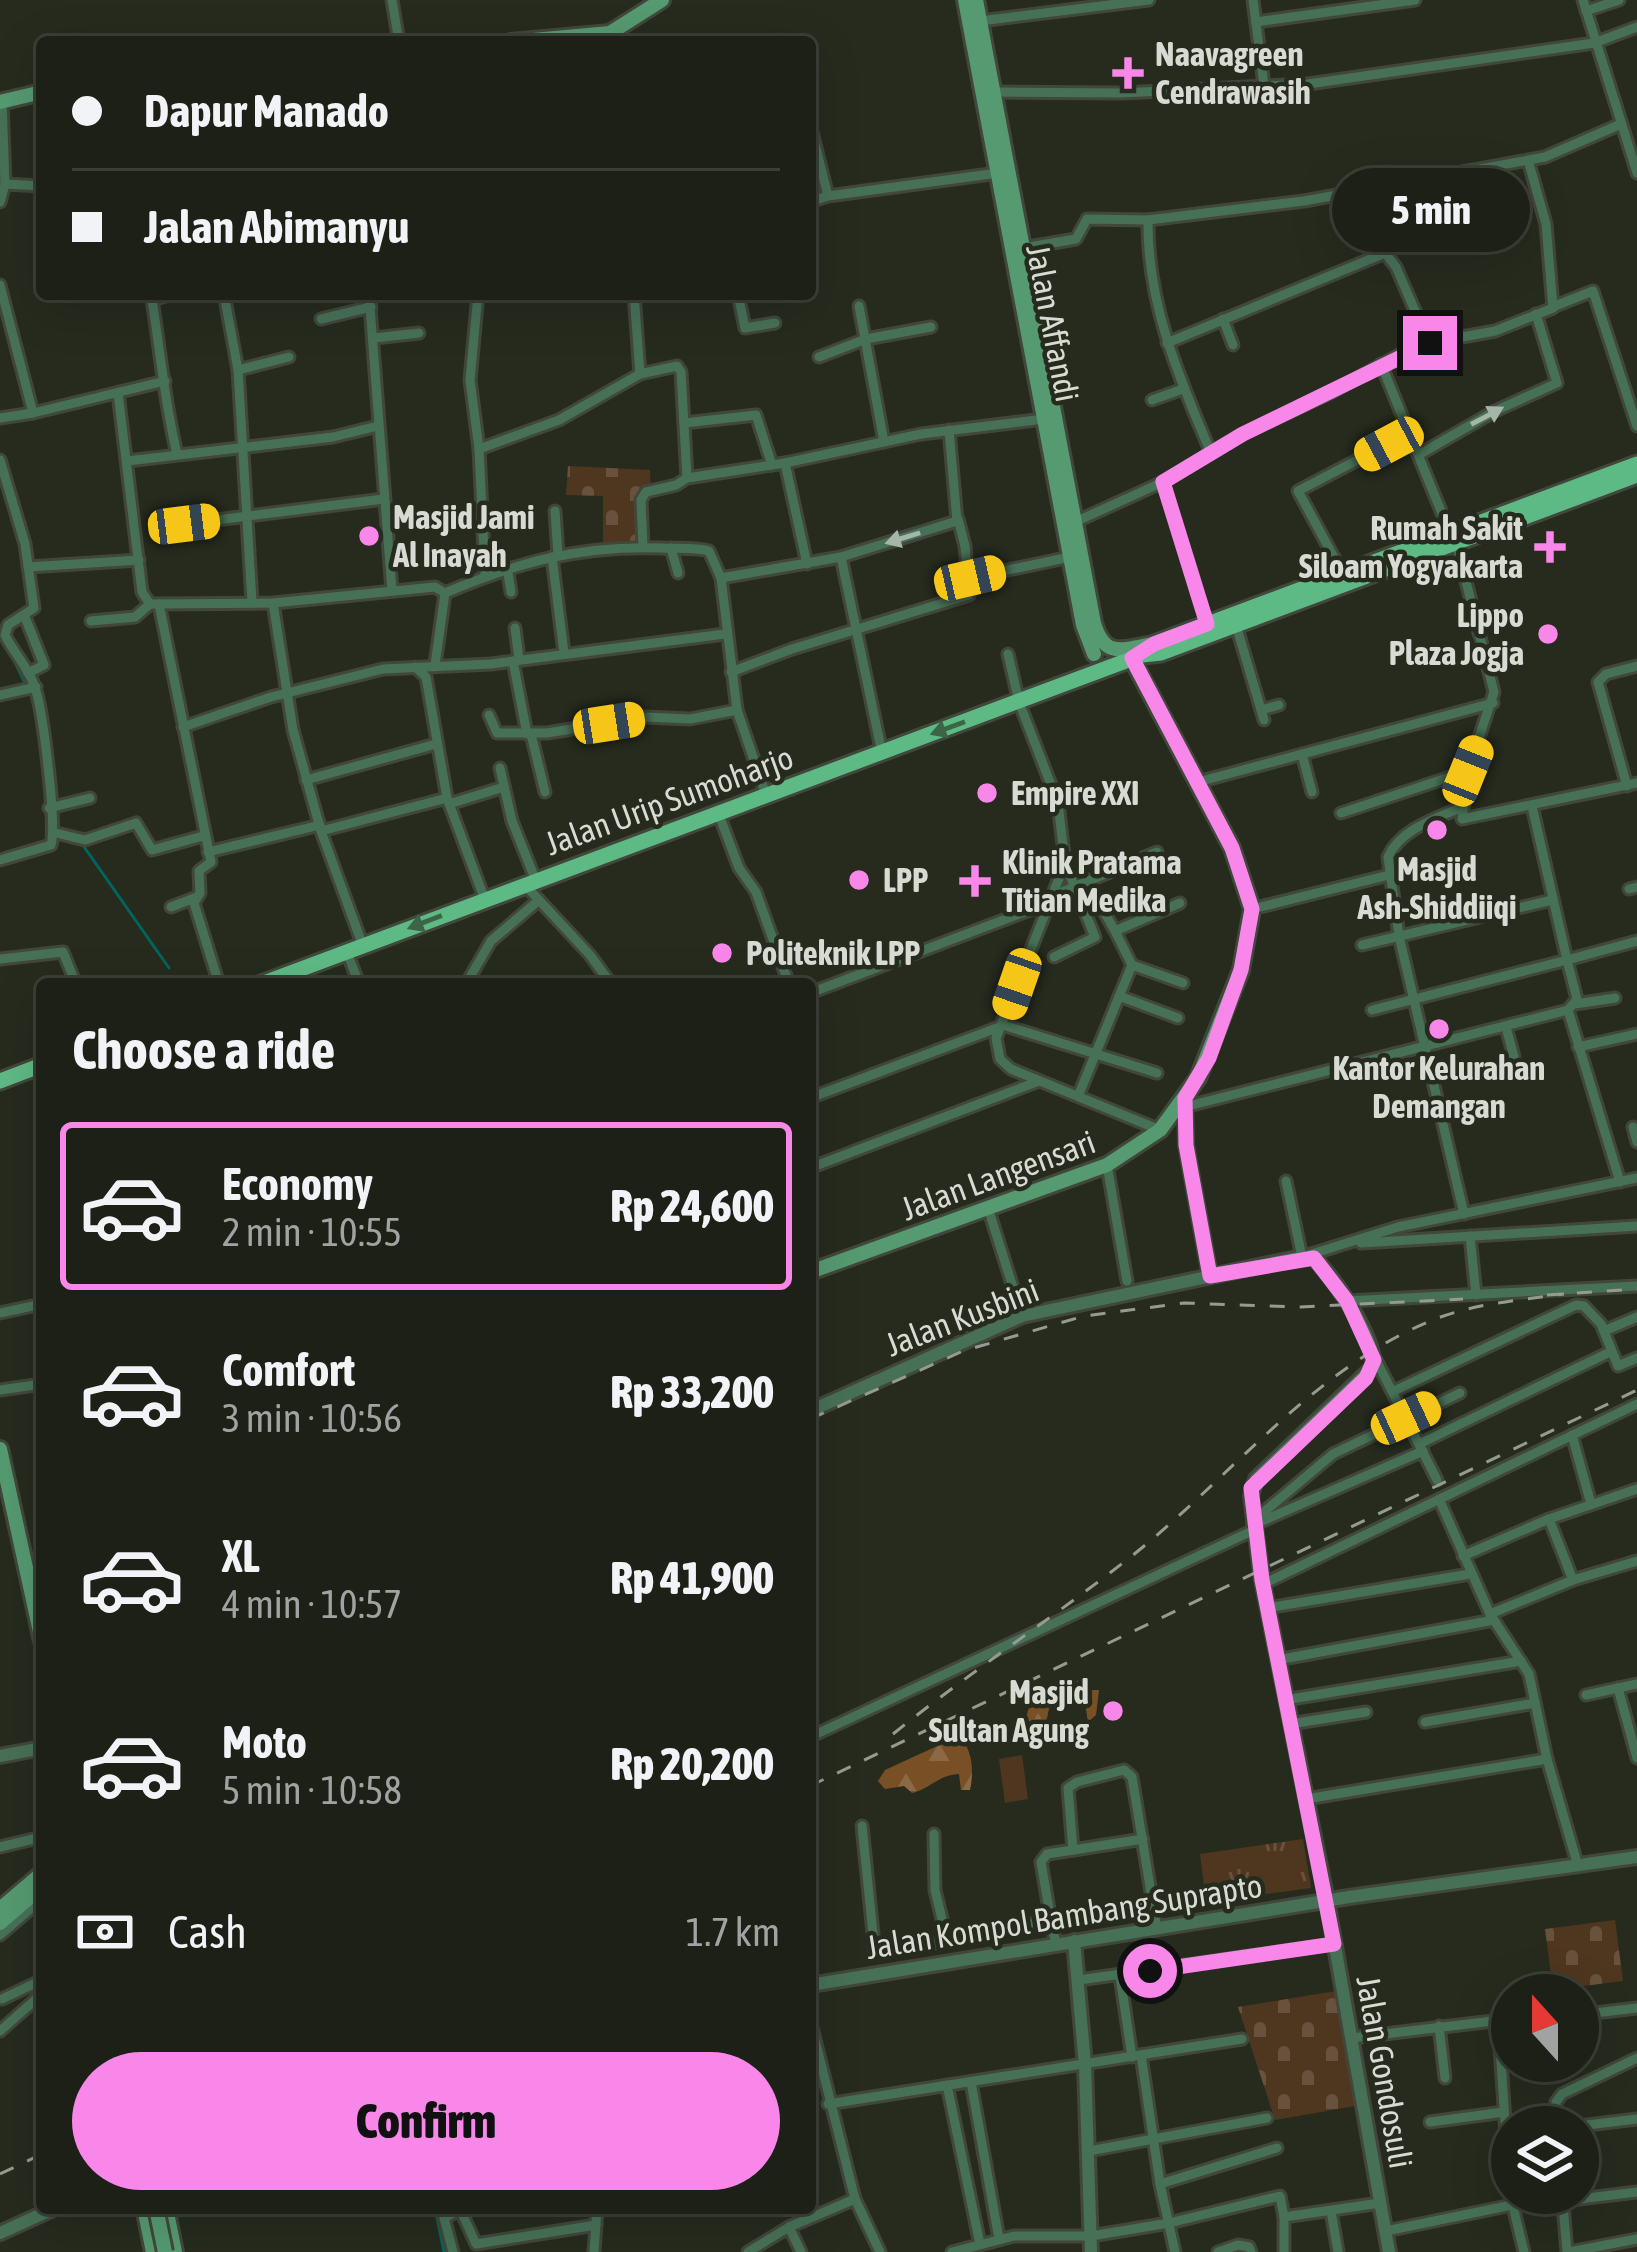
<!DOCTYPE html>
<meta charset="utf-8">
<style>
:root{--surface:#1c2016;--page:#25281f;--text:#f1f3f6;--muted:#a0a3a1;--line:#3a3e35;--accent:#f987e9}
body{margin:0;font-family:"Asap Condensed",sans-serif;background:var(--page);color:var(--text);height:100vh;display:flex;flex-direction:column;font-size:45px;white-space:nowrap}
*{box-sizing:border-box;margin:0}
p{font-size:39px;color:var(--muted)}
.icon{flex:none;width:66px;height:66px;fill:none;stroke:currentColor;stroke-width:2;stroke-linecap:round;stroke-linejoin:round}
.map{position:relative;flex:1;overflow:hidden}
.details{position:absolute;left:36px;top:978px;width:780px;height:1236px;display:flex;flex-direction:column;background:var(--surface);border-radius:12px;box-shadow:0 12px 48px #0002,0 0 0 3px var(--line)}
.details>*{flex:none}
.hud{position:absolute;left:36px;top:36px;width:780px;height:264px;border-radius:12px;box-shadow:0 12px 48px #0002,0 0 0 3px var(--line);display:grid;align-content:center;height:264px;padding:0 36px;background:var(--surface)}
.needle{width:78px;rotate:339deg}
.tools{position:absolute;left:1491px;top:1974px;display:grid;gap:24px}
.tools a{display:grid;place-items:center;width:108px;height:108px;border-radius:50%;background:var(--surface);box-shadow:0 12px 48px #0002,0 0 0 3px var(--line);font-size:60px}
.end{position:absolute;width:54px;height:54px;margin:-27px;border:15px solid #f987e9;background:#111;box-shadow:0 0 0 6px #111}
.from{border-radius:50%}
.bubble{position:absolute;height:84px;border-radius:42px;background:var(--surface);box-shadow:0 12px 48px #0002,0 0 0 3px var(--line);font-size:39px;font-weight:800;line-height:84px;text-align:center}
.car{position:absolute;width:36px;height:72px;margin:-36px -18px;border-radius:15px;box-shadow:0 0 9px 3px #0007;background:linear-gradient(#f5c518 24%,#345 0 40%,#f5c518 0 76%,#345 0 86%,#f5c518 0)}
.hud b{display:flex;align-items:center;gap:42px;height:114px;font-size:45px}
.hud b+b{border-top:3px solid var(--line)}
.hud i{width:30px;height:30px;background:var(--text)}
ul{padding:0;list-style:none}
li{display:flex;align-items:center;gap:36px;height:168px;margin:0 24px 18px;padding:0 12px;border:6px solid transparent;border-radius:12px}
li div{flex:1}
li b{display:block;font-size:45px}
li em{font-style:normal;font-weight:800}
li.on{border-color:var(--accent)}
li>.icon{width:108px;height:108px;stroke-width:1.5}
h2{padding:0 36px;font-size:54px;line-height:144px}
.pay{display:flex;align-items:center;gap:30px;height:132px;padding:0 36px;font-size:45px}
.pay p{margin-inline-start:auto}
.button{display:flex;gap:24px;margin-top:auto;padding:24px 36px}
.button a{flex:1;height:138px;border-radius:72px;background:var(--accent);color:#111;font-size:48px;font-weight:800;line-height:138px;text-align:center}
.map>svg:first-child{display:block}
.forest{fill:url(#forest-firs)}
.cemetery{fill:url(#cemetery-stones)}
.park{fill:url(#park-tufts)}
.pitch{fill:#4f361e}
.lines{fill:none;stroke-linecap:round;stroke-linejoin:round}
.stream{stroke:#00655e;stroke-width:3}
.minor-casing{stroke:#42473b;stroke-width:15}
.tertiary-casing{stroke:#42473b;stroke-width:18}
.secondary-casing{stroke:#42473b;stroke-width:20}
.primary-casing{stroke:#42473b;stroke-width:21}
.minor{stroke:#477157;stroke-width:9}
.tertiary{stroke:#477157;stroke-width:12}
.secondary{stroke:#559a71;stroke-width:14}
.primary{stroke:#5eba85;stroke-width:15}
.rail{stroke:#969b91;stroke-width:3;stroke-dasharray:15 15;stroke-linecap:butt}
.secondary-bridge-casing{stroke:#42473b;stroke-width:20;stroke-linecap:butt}
.secondary-bridge{stroke:#559a71;stroke-width:14}
.oneway{fill:#a5b6a8}
.oneway2{fill:#3c6447}
.route{stroke:#f987e9;stroke-width:15}
.poi-dot{fill:#f987e9;stroke:#262b1e;stroke-width:4.5}
.labels{text-anchor:middle;stroke-width:9;stroke-linejoin:round;paint-order:stroke}
.poi-label{font-size:33px;font-weight:bold;fill:#d7dbd3;stroke:#262b1e;text-anchor:start}
.street-label{font-size:33px;fill:#d7dbd3;stroke:#262b1e}
</style>
<div class="map">
<svg width="1637" height="2252" viewBox="0 0 1637 2252">
<defs>
<pattern id="forest-firs" width="22" height="20" patternUnits="userSpaceOnUse" patternTransform="scale(3)"><rect width="22" height="20" fill="#795025"/><path d="M5 1l3.5 6h-7zM16 11l3.5 6h-7z" fill="#8b6944"/></pattern>
<pattern id="cemetery-stones" width="16" height="16" patternUnits="userSpaceOnUse" patternTransform="scale(3)"><rect width="16" height="16" fill="#4f361e"/><path d="M2 7V4a2 2 0 0 1 4 0v3zM10 15v-3a2 2 0 0 1 4 0v3z" fill="#68523e"/></pattern>
<pattern id="park-tufts" width="24" height="20" patternUnits="userSpaceOnUse" patternTransform="scale(3)"><rect width="24" height="20" fill="#4f361e"/><path d="M3 7l-1-3M5 7V3M7 7l1-3M15 17l-1-3M17 17v-4M19 17l1-3" fill="none" stroke="#68523e"/></pattern>
</defs>
<rect width="100%" height="100%" fill="#262b1e"/>
<g class="forest">
<path d="M1079 1680 1092 1690H1099L1096 1715 1088 1722 1084 1697 1050 1704 1046 1723 1039 1730 1023 1728 1030 1704Z"/>
<path d="M959 1736C973 1750 974 1772 970 1790H961L959 1774C938 1775 930 1789 912 1793L904 1786 885 1789 878 1781 885 1770Z"/>
</g>
<g class="cemetery">
<path d="M568 466 650 470 651 496H639L643 545 603 549V496L566 495Z"/>
<path d="M1615 1920 1623 1981 1553 1990 1545 1929Z"/>
<path d="M1336 1991 1355 2106 1275 2120 1238 2007Z"/>
</g>
<path class="park" d="M1303 1839 1311 1888 1206 1902 1200 1854Z"/>
<path class="pitch" d="M1022 1755 1028 1799 1005 1803 999 1759Z"/>
<g class="lines">
<g class="stream">
<path d="M11 654 25 683"/>
<path d="M80 841 169 968"/>
<path d="M435 2208 444 2252"/>
</g>
<defs>
<g id="minor">
<path d="M392 0 399 42"/>
<path d="M1253 0 1264 85"/>
<path d="M1583 0 1637 173"/>
<path d="M1586 11 1619 0"/>
<path d="M980 21 1149 0"/>
<path d="M1256 22 1415 0"/>
<path d="M994 92 1121 93 1308 84 1594 43 1637 27"/>
<path d="M810 124 828 196 998 173"/>
<path d="M5 184 42 186"/>
<path d="M0 202 5 184 2 102"/>
<path d="M810 202 828 196"/>
<path d="M1148 220C1147 304 1179 377 1211 453"/>
<path d="M1023 248 1076 239 1087 219 1148 220 1304 201 1545 157 1621 124"/>
<path d="M0 285 33 413 165 381"/>
<path d="M151 294C160 347 164 401 177 454"/>
<path d="M224 294 238 370 252 602"/>
<path d="M369 294 392 591"/>
<path d="M478 294 470 380 479 449 485 574"/>
<path d="M634 294 640 374"/>
<path d="M738 294 745 328 775 323"/>
<path d="M152 300 172 294"/>
<path d="M859 306 884 442"/>
<path d="M1555 306 1593 291 1637 426"/>
<path d="M321 319 371 307"/>
<path d="M1223 319 1233 345"/>
<path d="M374 338 419 333"/>
<path d="M1167 343 1385 253 1396 267 1429 343"/>
<path d="M819 357 866 339 931 327"/>
<path d="M1381 364 1450 533"/>
<path d="M238 370 289 357"/>
<path d="M118 393 142 592 150 604 273 603 435 587 445 593C519 562 580 545 662 548 678 549 694 547 709 551L721 578 737 710 766 795"/>
<path d="M1152 400 1183 389"/>
<path d="M0 418 33 413"/>
<path d="M684 423 756 415 772 465"/>
<path d="M479 449 559 420 640 374 677 366 681 372 687 478"/>
<path d="M1420 454 1495 411 1557 383 1536 314"/>
<path d="M0 460 25 544 34 608 8 625 5 635C13 652 28 667 34 685 43 707 57 827 51 845L0 860"/>
<path d="M127 461 333 437 378 426"/>
<path d="M785 463 807 564"/>
<path d="M1163 482 1207 624"/>
<path d="M555 511 558 555"/>
<path d="M1075 522 1163 482 1242 434 1332 392 1399 355 1429 343 1495 331 1553 308 1546 224 1528 160"/>
<path d="M184 524 384 499"/>
<path d="M1456 542 1494 692 1468 771 1462 819 1637 783"/>
<path d="M643 547 641 500 646 492 676 485 687 478 785 463 921 434 1044 419"/>
<path d="M671 548 678 573"/>
<path d="M552 557 564 653"/>
<path d="M841 557 882 753"/>
<path d="M28 567 139 560"/>
<path d="M507 567 511 592"/>
<path d="M1343 574 1298 491 1409 433"/>
<path d="M721 578 841 557 957 521 949 430"/>
<path d="M970 578 1070 557"/>
<path d="M273 603 293 730 321 831 363 946"/>
<path d="M159 604 211 862 199 871 200 893 194 903 219 984"/>
<path d="M25 617 44 665 28 673"/>
<path d="M91 621 135 617 150 604"/>
<path d="M1236 625 1264 720"/>
<path d="M515 628 519 659"/>
<path d="M1008 654 1019 702 1058 803 1065 863 996 1038 1000 1059 1011 1069 1160 1130"/>
<path d="M513 661 527 734"/>
<path d="M435 665 445 593"/>
<path d="M415 667 426 677 447 798 485 900"/>
<path d="M731 672 792 649 969 595 965 546 958 519"/>
<path d="M0 695 36 687"/>
<path d="M1261 710 1279 705"/>
<path d="M489 715 497 733H547L645 717 690 719 737 710"/>
<path d="M183 727 271 697 383 669 491 664 725 634"/>
<path d="M531 734 545 792"/>
<path d="M1302 754 1312 792"/>
<path d="M500 768 512 821 536 881"/>
<path d="M306 780 436 744"/>
<path d="M1198 782 1493 703"/>
<path d="M1627 786 1598 682 1606 674 1637 666"/>
<path d="M449 804 504 787"/>
<path d="M49 808 90 798"/>
<path d="M1460 808C1434 819 1400 830 1388 857L1399 936 1464 1214"/>
<path d="M718 812 739 868 756 892 789 984"/>
<path d="M1341 813 1468 771"/>
<path d="M321 831 447 798"/>
<path d="M56 833 85 840 136 823 152 850 203 836"/>
<path d="M208 852 320 825"/>
<path d="M525 885 590 955 611 984"/>
<path d="M1629 889 1637 887"/>
<path d="M1048 898 1157 852"/>
<path d="M171 907 197 897"/>
<path d="M1252 909 1389 875"/>
<path d="M1086 911 1102 908 1115 931 1180 903"/>
<path d="M1362 945 1552 900"/>
<path d="M347 952 359 984"/>
<path d="M1054 957 1095 937 1065 863"/>
<path d="M0 959 63 952 76 984"/>
<path d="M1132 965 1183 983"/>
<path d="M466 984 491 941 539 900"/>
<path d="M810 993 1046 904"/>
<path d="M1119 996 1178 1018"/>
<path d="M1575 1004 1615 998"/>
<path d="M1372 1010 1567 960 1532 806"/>
<path d="M1568 1010 1620 1182"/>
<path d="M1003 1025 1157 1073"/>
<path d="M1506 1027 1514 1057"/>
<path d="M1578 1047 1637 1034"/>
<path d="M1079 1094 1132 965 1115 931"/>
<path d="M810 1098 1002 1026"/>
<path d="M1184 1107 1568 1010 1577 999 1567 960 1637 941"/>
<path d="M1633 1127 1637 1142"/>
<path d="M1107 1165 1127 1281"/>
<path d="M810 1168 1039 1081"/>
<path d="M1286 1181 1302 1257 1398 1227 1637 1178"/>
<path d="M988 1208 1022 1316"/>
<path d="M1470 1236 1476 1295"/>
<path d="M1361 1243 1637 1226"/>
<path d="M1347 1301 1637 1286"/>
<path d="M0 1313 42 1304"/>
<path d="M1604 1331 1637 1317"/>
<path d="M1373 1354 1437 1480"/>
<path d="M0 1390 42 1384"/>
<path d="M1394 1391 1576 1305 1584 1306 1601 1324 1618 1366 1637 1358"/>
<path d="M1572 1435 1591 1504"/>
<path d="M1419 1444 1610 1352"/>
<path d="M1439 1499 1490 1614"/>
<path d="M1253 1521 1333 1454 1460 1393"/>
<path d="M1253 1525 1423 1451"/>
<path d="M1463 1556 1549 1519"/>
<path d="M1573 1580 1549 1519 1637 1489"/>
<path d="M1263 1584 1637 1404"/>
<path d="M1267 1608 1470 1574"/>
<path d="M1277 1660 1494 1620"/>
<path d="M1637 1684 1618 1688 1637 1758"/>
<path d="M1586 1695 1618 1688"/>
<path d="M1285 1700 1521 1661"/>
<path d="M1425 1722 1535 1703"/>
<path d="M1290 1724 1366 1712"/>
<path d="M810 1737 1254 1530"/>
<path d="M1306 1799 1547 1759"/>
<path d="M862 1826 875 1953 953 1940"/>
<path d="M934 1834 935 1890 946 1936 1051 1921 1041 1862 1047 1854 1073 1850 1068 1788 1077 1782 1124 1770 1132 1777 1157 1929"/>
<path d="M0 1847 42 1837"/>
<path d="M1073 1850 1143 1839"/>
<path d="M1578 1866 1547 1759 1529 1674 1490 1614 1573 1580 1637 1561"/>
<path d="M0 1935 42 1899"/>
<path d="M1056 1944 1051 1921 1154 1905"/>
<path d="M1120 1976 1132 2057"/>
<path d="M1079 1980 1334 1944"/>
<path d="M2 1999 42 1980"/>
<path d="M1578 2015 1637 2008"/>
<path d="M810 2020 855 2199 880 2252"/>
<path d="M1493 2021 1499 2033 1510 2194 1524 2252"/>
<path d="M1439 2026 1445 2078"/>
<path d="M0 2031 42 1994"/>
<path d="M1351 2038 1493 2021 1512 2014"/>
<path d="M1141 2055 1160 2184"/>
<path d="M971 2082 999 2239"/>
<path d="M947 2085 980 2244"/>
<path d="M828 2104 1242 2039"/>
<path d="M1430 2122 1504 2112"/>
<path d="M1556 2127V2102L1562 2094 1637 2058"/>
<path d="M1571 2127 1637 2119"/>
<path d="M1089 2151 1267 2118"/>
<path d="M1562 2193 1567 2252"/>
<path d="M1563 2201 1637 2192"/>
<path d="M460 2209 476 2244 596 2225"/>
<path d="M1331 2211 1338 2252"/>
<path d="M789 2227 801 2252"/>
<path d="M1386 2231 1512 2205"/>
<path d="M453 2252 444 2218 463 2208"/>
<path d="M594 2252 597 2208"/>
<path d="M748 2252 789 2227 855 2199"/>
<path d="M952 2252 1014 2236H1091L1169 2223 1280 2196 1284 2217"/>
<path d="M1175 2252 1160 2184 1277 2148"/>
<path d="M1218 2252 1238 2245 1249 2247 1251 2252"/>
<path d="M1284 2252V2217L1380 2203"/>
<path d="M1569 2252 1637 2239"/>
</g>
<g id="tertiary">
<path d="M1185 1098 1186 1145 1210 1276"/>
<path d="M810 1411 1022 1316 1302 1257 1314 1258C1335 1280 1376 1338 1373 1367L1256 1479 1251 1496 1262 1580 1327 1901 1389 2252"/>
<path d="M0 1756 42 1748"/>
<path d="M1074 1941 1085 2065 1091 2252"/>
<path d="M810 1985 1349 1897 1637 1857"/>
<path d="M0 2233 55 2208"/>
</g>
<g id="secondary">
<path d="M965 0 1083 625 1094 654"/>
<path d="M976 0 1094 623C1105 660 1123 649 1154 644"/>
<path d="M511 42 610 33 662 0"/>
<path d="M0 102 42 92"/>
<path d="M810 1272 1107 1165 1160 1130 1198 1078 1241 970 1252 909 1232 848 1132 659"/>
<path d="M0 1449 42 1641"/>
<path d="M0 1909 42 1873"/>
<path d="M0 1923 42 1887"/>
<path d="M144 2208 153 2252"/>
<path d="M166 2208 175 2252"/>
</g>
<g id="primary">
<path d="M1142 655 1154 644 1637 464"/>
<path d="M261 984 1142 655 1161 653 1637 475"/>
<path d="M0 1081 42 1065"/>
</g>
</defs>
<use href="#minor" class="minor-casing"/>
<use href="#tertiary" class="tertiary-casing"/>
<use href="#secondary" class="secondary-casing"/>
<use href="#primary" class="primary-casing"/>
<use href="#minor" class="minor"/>
<use href="#tertiary" class="tertiary"/>
<use href="#secondary" class="secondary"/>
<use href="#primary" class="primary"/>
<g class="rail">
<path d="M1547 1295 1637 1289"/>
<path d="M810 1419 963 1351 1084 1316 1184 1303 1301 1307 1463 1299"/>
<path d="M893 1734C969 1673 1051 1619 1128 1559 1229 1480 1315 1365 1438 1318 1478 1303 1522 1300 1564 1294"/>
<path d="M810 1786 1637 1390"/>
<path d="M0 2174 42 2154"/>
</g>
<defs>
<path id="secondary-bridge" d="M156 2208 165 2252"/>
</defs>
<use href="#secondary-bridge" class="secondary-bridge-casing"/>
<use href="#secondary-bridge" class="secondary-bridge"/>
</g>
<defs><path id="oneway-solid" d="M-6-.8H1V-3.2L6.5 0L1 3.2V.8H-6Z" transform="scale(3)"/></defs>
<g class="oneway">
<use href="#oneway-solid" transform="translate(1487 416) rotate(-28)"/>
<use href="#oneway-solid" transform="translate(903 538) rotate(163)"/>
</g>
<g class="oneway2">
<use href="#oneway-solid" transform="translate(948 728) rotate(160)"/>
<use href="#oneway-solid" transform="translate(425 922) rotate(159)"/>
</g>
<g class="lines">
<path class="route" d="M1150 1971 1334 1944 1262 1580 1251 1488 1366 1378 1374 1360 1347 1301 1314 1258 1210 1276 1186 1145 1185 1098 1209 1058 1241 970 1252 909 1232 848 1132 658 1154 644 1207 624 1163 482 1243 434 1430 343"/>
</g>
<g class="poi-dot">
<path d="M1122 55h12v12h12v12h-12v12h-12v-12h-12v-12h12z"/>
<circle cx="369" cy="536" r="12"/>
<path d="M1544 529h12v12h12v12h-12v12h-12v-12h-12v-12h12z"/>
<circle cx="1548" cy="634" r="12"/>
<circle cx="987" cy="793" r="12"/>
<circle cx="1437" cy="830" r="12"/>
<circle cx="859" cy="880" r="12"/>
<path d="M969 863h12v12h12v12h-12v12h-12v-12h-12v-12h12z"/>
<circle cx="722" cy="953" r="12"/>
<circle cx="1439" cy="1029" r="12"/>
<circle cx="1113" cy="1711" r="12"/>
</g>
<g class="labels">
<g class="poi-label">
<text x="1155" y="66">Naavagreen<tspan x="1155" dy="38">Cendrawasih</tspan></text>
<text x="393" y="529">Masjid Jami<tspan x="393" dy="38">Al Inayah</tspan></text>
<text x="1523" y="540" text-anchor="end">Rumah Sakit<tspan x="1523" dy="38">Siloam Yogyakarta</tspan></text>
<text x="1524" y="627" text-anchor="end">Lippo<tspan x="1524" dy="38">Plaza Jogja</tspan></text>
<text x="1011" y="805">Empire XXI</text>
<text x="1002" y="874">Klinik Pratama<tspan x="1002" dy="38">Titian Medika</tspan></text>
<text x="1437" y="881" text-anchor="middle">Masjid<tspan x="1437" dy="38">Ash-Shiddiiqi</tspan></text>
<text x="883" y="892">LPP</text>
<text x="746" y="965">Politeknik LPP</text>
<text x="1439" y="1080" text-anchor="middle">Kantor Kelurahan<tspan x="1439" dy="38">Demangan</tspan></text>
<text x="1089" y="1704" text-anchor="end">Masjid<tspan x="1089" dy="38">Sultan Agung</tspan></text>
</g>
<g class="street-label">
<text transform="translate(1053 323) rotate(79)" y="12">Jalan Affandi</text>
<text transform="translate(669 800) rotate(-20)" y="12">Jalan Urip Sumoharjo</text>
<text transform="translate(998 1175) rotate(-20)" y="12">Jalan Langensari</text>
<text transform="translate(962 1317) rotate(-21)" y="12">Jalan Kusbini</text>
<text transform="translate(1064 1916) rotate(-9)" y="12">Jalan Kompol Bambang Suprapto</text>
<text transform="translate(1385 2072) rotate(80)" y="12">Jalan Gondosuli</text>
</g>
</g>
</svg>
<div class="tools">
<a><svg class="needle" viewBox="-14 -14 28 28"><path d="M0-13l5 13h-10z" fill="#e53935"/><path d="M0 13l5-13h-10z" fill="#a0a3a1"/></svg></a>
<a><svg class="icon" aria-label="layers" viewBox="0 0 24 24"><path d="M12 4l9 5-9 5-9-5zM3 14l9 5 9-5"/></svg></a>
</div>
<i class="end from" style="left:1150px;top:1971px"></i>
<i class="end" style="left:1430px;top:343px"></i>
<div class="bubble" style="left:1332px;top:168px;width:198px">5 min</div>
<i class="car" style="left:1389px;top:444px;rotate:242deg"></i>
<i class="car" style="left:184px;top:524px;rotate:83deg"></i>
<i class="car" style="left:970px;top:578px;rotate:77deg"></i>
<i class="car" style="left:609px;top:723px;rotate:81deg"></i>
<i class="car" style="left:1468px;top:771px;rotate:22deg"></i>
<i class="car" style="left:1017px;top:984px;rotate:199deg"></i>
<i class="car" style="left:1406px;top:1418px;rotate:65deg"></i>
<div class="hud">
<b><i class="from"></i>Dapur Manado</b>
<b><i></i>Jalan Abimanyu</b>
</div>
<section class="details">
<h2>Choose a ride</h2>
<ul>
<li class="on"><svg class="icon" aria-label="car" viewBox="0 0 24 24"><path d="M5 17H2v-5l4-1 3-4h7l3 4 3 1v5h-3M9 17h6M6 11h13"/><circle cx="7" cy="17" r="2"/><circle cx="17" cy="17" r="2"/></svg><div><b>Economy</b><p>2 min · 10:55</p></div><em>Rp 24,600</em></li>
<li><svg class="icon" aria-label="car" viewBox="0 0 24 24"><path d="M5 17H2v-5l4-1 3-4h7l3 4 3 1v5h-3M9 17h6M6 11h13"/><circle cx="7" cy="17" r="2"/><circle cx="17" cy="17" r="2"/></svg><div><b>Comfort</b><p>3 min · 10:56</p></div><em>Rp 33,200</em></li>
<li><svg class="icon" aria-label="car" viewBox="0 0 24 24"><path d="M5 17H2v-5l4-1 3-4h7l3 4 3 1v5h-3M9 17h6M6 11h13"/><circle cx="7" cy="17" r="2"/><circle cx="17" cy="17" r="2"/></svg><div><b>XL</b><p>4 min · 10:57</p></div><em>Rp 41,900</em></li>
<li><svg class="icon" aria-label="car" viewBox="0 0 24 24"><path d="M5 17H2v-5l4-1 3-4h7l3 4 3 1v5h-3M9 17h6M6 11h13"/><circle cx="7" cy="17" r="2"/><circle cx="17" cy="17" r="2"/></svg><div><b>Moto</b><p>5 min · 10:58</p></div><em>Rp 20,200</em></li>
</ul>
<div class="pay"><svg class="icon" aria-label="cash" viewBox="0 0 24 24"><path d="M3 7h18v10H3z"/><circle cx="12" cy="12" r="2"/></svg>Cash<p>1.7 km</p></div>
<div class="button"><a>Confirm</a></div>
</section>
</div>
